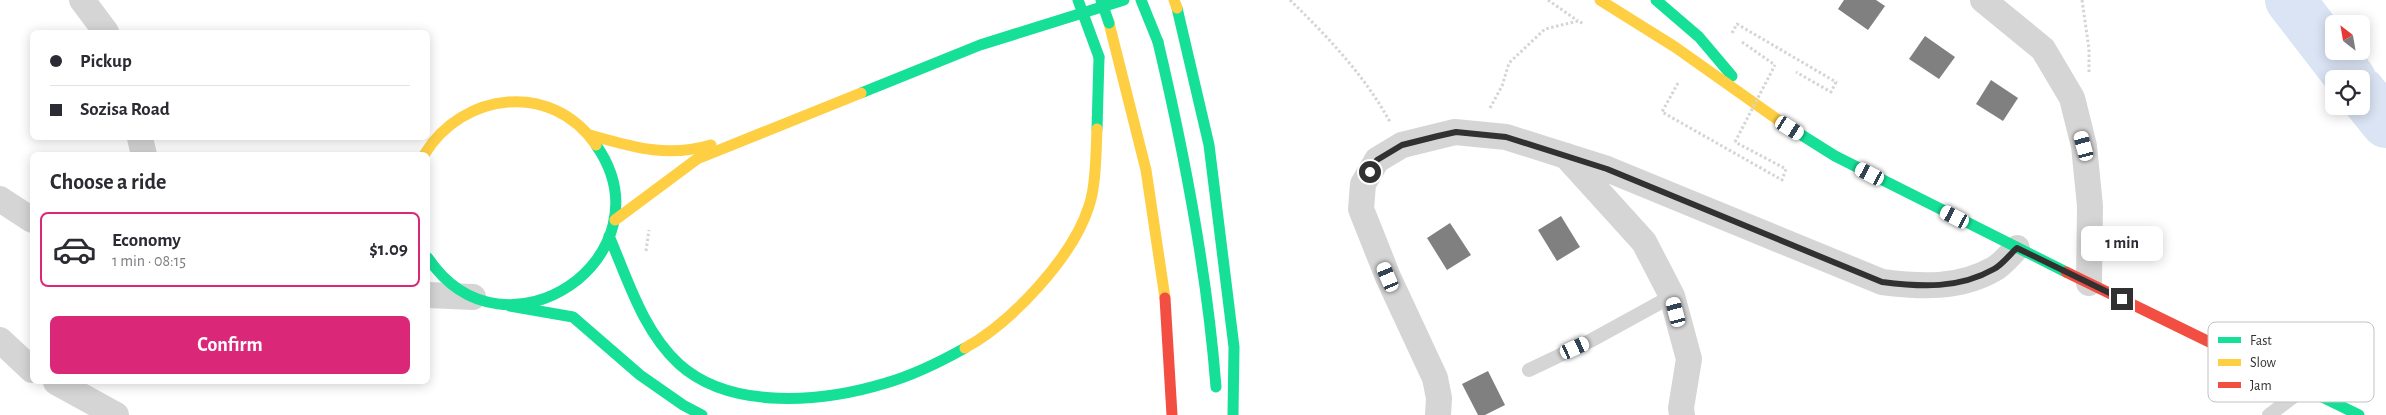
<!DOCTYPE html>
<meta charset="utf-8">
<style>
:root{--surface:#fff;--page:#f2f2f3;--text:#2b2b33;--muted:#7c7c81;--line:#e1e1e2;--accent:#db2777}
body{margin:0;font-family:"Alegreya Sans",sans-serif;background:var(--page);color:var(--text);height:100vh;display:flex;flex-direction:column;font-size:19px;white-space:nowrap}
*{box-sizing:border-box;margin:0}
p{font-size:16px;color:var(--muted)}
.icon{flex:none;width:28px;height:28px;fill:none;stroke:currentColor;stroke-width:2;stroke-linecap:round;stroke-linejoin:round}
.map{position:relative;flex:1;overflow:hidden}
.panel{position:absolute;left:30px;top:152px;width:400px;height:232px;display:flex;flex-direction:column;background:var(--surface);border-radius:8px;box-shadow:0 2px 12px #0003}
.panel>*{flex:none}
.hud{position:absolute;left:30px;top:30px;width:400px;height:110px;border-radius:8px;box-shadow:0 2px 12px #0003;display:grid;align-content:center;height:110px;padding:0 20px;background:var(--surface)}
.needle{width:32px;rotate:329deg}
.fabs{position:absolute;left:2325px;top:15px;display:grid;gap:10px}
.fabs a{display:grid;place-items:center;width:45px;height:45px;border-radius:8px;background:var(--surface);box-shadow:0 2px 12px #0003;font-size:25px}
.end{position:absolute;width:22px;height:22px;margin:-11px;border:6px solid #313131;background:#fff;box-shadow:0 0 0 2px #fff}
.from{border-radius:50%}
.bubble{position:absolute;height:35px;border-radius:8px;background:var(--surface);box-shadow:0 2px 12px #0003;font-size:16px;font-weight:700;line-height:35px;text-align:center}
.car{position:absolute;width:15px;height:30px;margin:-15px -8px;border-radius:6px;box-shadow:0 0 4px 1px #0007;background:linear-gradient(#fff 24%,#345 0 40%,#fff 0 76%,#345 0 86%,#fff 0)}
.hud b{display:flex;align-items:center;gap:18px;height:48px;font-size:19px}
.hud b+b{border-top:1px solid var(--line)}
.hud i{width:12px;height:12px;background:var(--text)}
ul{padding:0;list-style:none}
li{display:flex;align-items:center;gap:15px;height:75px;margin:0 10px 8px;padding:0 10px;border:2px solid transparent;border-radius:8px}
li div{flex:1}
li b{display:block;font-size:19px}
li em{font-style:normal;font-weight:700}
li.active{border-color:var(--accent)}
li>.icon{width:45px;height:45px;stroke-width:1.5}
h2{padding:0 20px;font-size:22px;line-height:60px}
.primary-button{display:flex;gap:10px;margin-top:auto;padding:10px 20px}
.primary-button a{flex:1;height:58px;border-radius:8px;background:var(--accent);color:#fff;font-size:20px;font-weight:700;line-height:58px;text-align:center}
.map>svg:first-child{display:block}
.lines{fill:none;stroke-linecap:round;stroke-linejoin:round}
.river{stroke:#dae4f4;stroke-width:50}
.building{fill:#808080}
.path{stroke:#d5d5d5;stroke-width:3;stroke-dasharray:2.5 2.5;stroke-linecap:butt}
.lane{stroke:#d5d5d5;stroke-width:14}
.street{stroke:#d5d5d5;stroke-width:26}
.fast{stroke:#16e098;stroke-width:11}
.slow{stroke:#ffcf43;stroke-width:11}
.jam{stroke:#f24e42;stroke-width:11}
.path-bridge{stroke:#d5d5d5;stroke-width:3;stroke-dasharray:2.5 2.5;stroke-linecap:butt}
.fast-bridge{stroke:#16e098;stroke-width:11}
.slow-bridge{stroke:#ffcf43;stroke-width:11}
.route{stroke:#313131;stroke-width:6}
.key{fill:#fff;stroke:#c1c1c1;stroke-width:1}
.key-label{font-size:14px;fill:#313131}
</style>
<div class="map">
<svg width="2386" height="415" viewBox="0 0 2386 415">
<rect width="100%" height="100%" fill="#fff"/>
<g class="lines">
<g class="river">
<path d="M2290 0 2351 79"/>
<path d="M2361 92 2386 123"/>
</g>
</g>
<g class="building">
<path d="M1844 0H1876L1885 6 1868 30 1838 9Z"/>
<path d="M1925 36 1955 57 1939 79 1909 59Z"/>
<path d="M1991 80 2018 98 2003 121 1976 104Z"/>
<path d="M1561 216 1580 247 1557 261 1538 230Z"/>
<path d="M1450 223 1471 255 1447 270 1427 238Z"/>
<path d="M1488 371 1505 405 1485 415H1478L1462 384Z"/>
</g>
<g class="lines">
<g class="path">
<path d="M1290 0C1328 37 1365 76 1390 122"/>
<path d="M1548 0 1578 21"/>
<path d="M2082 0 2089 49V72"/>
<path d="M1732 33 1737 24 1836 82 1831 92 1796 72"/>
<path d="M1742 42 1775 65"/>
<path d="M1678 83 1662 112 1782 180 1786 169 1735 142"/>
<path d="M1490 108 1502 86 1509 63 1545 29 1578 21 1584 24"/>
<path d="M646 251 649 230"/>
</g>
<g class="lane">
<path d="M1529 370 1590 341 1672 296"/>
<path d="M2269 415 2305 388"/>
</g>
<g class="street">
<path d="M82 0 106 32"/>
<path d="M1983 0 2043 49 2072 98 2084 146 2090 206 2089 283"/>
<path d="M140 138 144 155"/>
<path d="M1566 156 1644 242 1672 296 1689 359 1681 408 1682 415"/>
<path d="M0 199 32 220"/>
<path d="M428 295 473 297"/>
<path d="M0 340 32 370"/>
<path d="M56 382 116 415"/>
<path d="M1438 415 1439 398 1435 378 1388 277 1361 209 1363 184 1377 160 1402 145 1455 132 1506 137 1607 169 1882 282C1921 287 1959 289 1994 269 2003 264 2010 254 2017 248"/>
</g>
<g class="fast">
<path d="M1656 0 1699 37 1732 76"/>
<path d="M1177 8 1209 145 1234 347 1233 415"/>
<path d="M1158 42C1185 156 1207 270 1216 387"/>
<path d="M861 93 980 45 1124 0"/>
<path d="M1784 124 1835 156 2066 272"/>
<path d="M1097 129 1099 57"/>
<path d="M609 236C628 280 643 331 679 364 731 411 824 402 886 383 914 375 940 362 965 348"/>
<path d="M428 258C505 372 673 255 596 145"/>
<path d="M510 306 573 317 640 375 683 405 702 415"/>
<path d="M2275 374 2359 415"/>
</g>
<g class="slow">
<path d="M1600 0 1675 47 1784 124"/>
<path d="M1109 23 1146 170 1165 298"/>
<path d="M590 135C633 147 666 158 711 145"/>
<path d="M424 155C463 91 552 81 596 145"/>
<path d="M615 220 697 159 861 93"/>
<path d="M965 348C1012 322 1073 257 1089 206 1096 186 1096 151 1097 129"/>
</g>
<g class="jam">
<path d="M2066 272 2275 374"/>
<path d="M1165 298 1172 415"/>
</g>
<path class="path-bridge" d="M1735 142 1775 65"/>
<g class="fast-bridge">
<path d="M1078 0 1099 57"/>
<path d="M1101 0 1109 23"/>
<path d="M1141 0 1158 42"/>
</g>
<path class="slow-bridge" d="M1174 0 1177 8"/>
</g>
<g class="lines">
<path class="route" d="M1370 172 1377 160 1402 145 1438 136 1456 132 1506 137 1607 169 1882 282C1921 287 1959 289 1994 269 2003 264 2010 254 2017 248L2122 299"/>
</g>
<rect x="2208" y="322" width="166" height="80" rx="8" class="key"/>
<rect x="2218" y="337" width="23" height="6" fill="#16e098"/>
<rect x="2218" y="359" width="23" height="7" fill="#ffcf43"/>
<rect x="2218" y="382" width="23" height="6" fill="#f24e42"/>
<g class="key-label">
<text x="2250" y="345">Fast</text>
<text x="2250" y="367">Slow</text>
<text x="2250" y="390">Jam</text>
</g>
</svg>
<div class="fabs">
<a><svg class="needle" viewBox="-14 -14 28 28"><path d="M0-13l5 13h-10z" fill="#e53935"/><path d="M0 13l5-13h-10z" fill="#7c7c81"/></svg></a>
<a><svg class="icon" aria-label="locate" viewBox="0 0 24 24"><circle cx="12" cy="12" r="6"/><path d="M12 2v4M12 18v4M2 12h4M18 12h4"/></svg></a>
</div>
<i class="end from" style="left:1370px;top:172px"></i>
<i class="end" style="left:2122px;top:299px"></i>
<div class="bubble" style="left:2081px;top:226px;width:82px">1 min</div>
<i class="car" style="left:1790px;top:128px;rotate:122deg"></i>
<i class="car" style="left:2084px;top:146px;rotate:345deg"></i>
<i class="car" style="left:1870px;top:174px;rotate:297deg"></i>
<i class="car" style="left:1955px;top:217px;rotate:297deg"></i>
<i class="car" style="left:1388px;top:277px;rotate:337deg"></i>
<i class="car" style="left:1676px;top:312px;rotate:345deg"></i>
<i class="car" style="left:1575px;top:348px;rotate:65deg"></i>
<div class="hud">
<b><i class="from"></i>Pickup</b>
<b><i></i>Sozisa Road</b>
</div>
<section class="panel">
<h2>Choose a ride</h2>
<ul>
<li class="active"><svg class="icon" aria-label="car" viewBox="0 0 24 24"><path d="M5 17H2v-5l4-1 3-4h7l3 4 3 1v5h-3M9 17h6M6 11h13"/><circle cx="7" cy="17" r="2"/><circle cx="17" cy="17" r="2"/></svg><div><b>Economy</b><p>1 min · 08:15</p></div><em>$1.09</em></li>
</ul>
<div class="primary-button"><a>Confirm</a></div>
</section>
</div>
